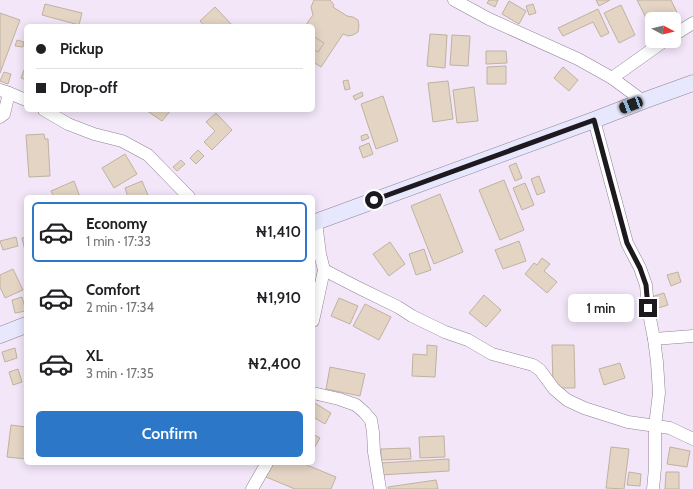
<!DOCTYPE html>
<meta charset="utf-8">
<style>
:root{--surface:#fff;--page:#f2f2f2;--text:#202124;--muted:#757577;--line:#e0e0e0;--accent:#2c77c7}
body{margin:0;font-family:Cabin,sans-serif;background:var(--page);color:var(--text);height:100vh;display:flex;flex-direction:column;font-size:15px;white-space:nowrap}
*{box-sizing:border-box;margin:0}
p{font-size:13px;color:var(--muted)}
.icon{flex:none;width:22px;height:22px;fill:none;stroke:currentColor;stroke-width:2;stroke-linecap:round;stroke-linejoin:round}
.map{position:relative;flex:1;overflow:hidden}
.panel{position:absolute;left:24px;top:195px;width:291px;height:270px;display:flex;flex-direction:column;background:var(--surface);border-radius:6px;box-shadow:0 2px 10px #0003}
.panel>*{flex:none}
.guide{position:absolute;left:24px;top:24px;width:291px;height:88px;border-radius:6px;box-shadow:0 2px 10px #0003;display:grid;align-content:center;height:88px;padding:0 12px;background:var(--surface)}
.needle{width:26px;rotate:97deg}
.controls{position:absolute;left:645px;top:12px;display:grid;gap:8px}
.controls a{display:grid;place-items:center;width:36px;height:36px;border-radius:6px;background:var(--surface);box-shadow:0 2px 10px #0003;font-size:20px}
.end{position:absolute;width:18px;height:18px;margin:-9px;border:5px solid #1d191f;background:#fff;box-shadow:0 0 0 2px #fff}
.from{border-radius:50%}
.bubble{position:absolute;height:28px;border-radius:6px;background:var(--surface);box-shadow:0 2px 10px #0003;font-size:13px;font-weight:600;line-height:28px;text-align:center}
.car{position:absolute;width:12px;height:24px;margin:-12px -6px;border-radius:5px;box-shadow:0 0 3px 1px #0007;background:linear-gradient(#222 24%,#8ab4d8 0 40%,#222 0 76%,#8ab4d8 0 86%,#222 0)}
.guide b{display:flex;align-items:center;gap:14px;height:38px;font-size:15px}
.guide b+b{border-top:1px solid var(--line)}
.guide i{width:10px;height:10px;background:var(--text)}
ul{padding:7px 0 0;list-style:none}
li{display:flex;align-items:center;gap:12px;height:60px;margin:0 8px 6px;padding:0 4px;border:2px solid transparent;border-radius:6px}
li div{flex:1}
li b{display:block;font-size:15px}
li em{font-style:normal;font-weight:600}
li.selected{border-color:var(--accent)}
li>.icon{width:36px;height:36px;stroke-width:1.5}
.cta{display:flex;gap:8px;margin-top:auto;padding:8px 12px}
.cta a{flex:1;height:46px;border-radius:6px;background:var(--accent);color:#fff;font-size:16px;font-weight:600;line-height:46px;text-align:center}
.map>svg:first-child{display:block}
.building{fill:#e3d4c4;stroke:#c0b2a1}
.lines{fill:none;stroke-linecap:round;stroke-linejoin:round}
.street-casing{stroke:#8f8394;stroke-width:13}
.secondary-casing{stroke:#8f8394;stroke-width:17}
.street{stroke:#fff;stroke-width:12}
.secondary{stroke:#e7e7fd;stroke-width:16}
.route{stroke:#1d191f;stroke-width:5}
</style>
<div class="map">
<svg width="693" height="489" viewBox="0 0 693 489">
<rect width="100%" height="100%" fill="#f2e6f8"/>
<g class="building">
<path d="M314 0H330L334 5 333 7 347 16 353 17 358 20 359 26 358 32 353 35 348 36 343 34 321 67 313 62V26H305L313 15 311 7Z"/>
<path d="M489 0H498L495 7 487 3Z"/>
<path d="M596 0H610L599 6Z"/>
<path d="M637 0H671L680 19 674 22V19H652V30Z"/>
<path d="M509 1 526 11 519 24 502 14Z"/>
<path d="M45 4 82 13 79 25 42 15Z"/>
<path d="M533 4 536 13 529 15 526 6Z"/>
<path d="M621 5 635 35 619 43 604 13Z"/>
<path d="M215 7 233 26H204L200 21Z"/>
<path d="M598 9 609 33 601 37 593 22 563 36 558 28Z"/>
<path d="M0 13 20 20 0 73Z"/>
<path d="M430 34 447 35 445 68 427 66Z"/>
<path d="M452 35 470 36 468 66 450 65Z"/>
<path d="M313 36 324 43 318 52 313 49Z"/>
<path d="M17 40 24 42 23 47 15 46Z"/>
<path d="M486 51H506L507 63 486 64Z"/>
<path d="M26 65V80L21 78Z"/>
<path d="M506 66V84H487V67Z"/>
<path d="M563 67 578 80 569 91 554 78Z"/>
<path d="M4 72 11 74 8 84 0 81Z"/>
<path d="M348 80 350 89 345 90 343 81Z"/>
<path d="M448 81 453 119 433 122 428 83Z"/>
<path d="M474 87 478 121 457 123 453 90Z"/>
<path d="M362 92 363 96 355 100 353 96Z"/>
<path d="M383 96 398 141 376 149 361 104Z"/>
<path d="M146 110H171L162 121Z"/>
<path d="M216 113 232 130 212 150 204 142 215 131 206 122Z"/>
<path d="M44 134 45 139H48L50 176 29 177 26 135Z"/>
<path d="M367 134 369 138 362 141 361 136Z"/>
<path d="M369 143 373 154 363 158 359 147Z"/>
<path d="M198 150 204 156 196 164 190 158Z"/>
<path d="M125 154 137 174 114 188 102 168Z"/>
<path d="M181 160 185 164 177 171 173 167Z"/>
<path d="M516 163 522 178 515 181 509 166Z"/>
<path d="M539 176 545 192 537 195 531 179Z"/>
<path d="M504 180 524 230 500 240 479 190Z"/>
<path d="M74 181 80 197H54L51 191Z"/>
<path d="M142 181 148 195 143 197H128L125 188Z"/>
<path d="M525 183 534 205 522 210 513 188Z"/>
<path d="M440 194 463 252 434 264 411 206Z"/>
<path d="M16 237 18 246 3 250 0 241Z"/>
<path d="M26 237V255L22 238Z"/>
<path d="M519 241 526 261 503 269 495 250Z"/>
<path d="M390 242 405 264 389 276 373 254Z"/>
<path d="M424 249 431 270 416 275 409 254Z"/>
<path d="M542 258 550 264 544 271 557 282 547 293 525 274 534 263 537 265Z"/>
<path d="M13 269 23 290 5 298 0 287V275Z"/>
<path d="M678 272 681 282 671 286 667 275Z"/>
<path d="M664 293 668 305 655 309 651 297Z"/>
<path d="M484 295 501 310 486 327 469 313Z"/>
<path d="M22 297 26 311 15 313 12 300Z"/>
<path d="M339 298 358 306 350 324 331 316Z"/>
<path d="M365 304 391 317 379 340 353 326Z"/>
<path d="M427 345 437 346 435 377 412 376 413 354 427 355Z"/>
<path d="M552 345H574L575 388H553Z"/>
<path d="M15 348 17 358 5 362 2 352Z"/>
<path d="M620 363 625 378 604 385 599 369Z"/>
<path d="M330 367 365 374 360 396 326 389Z"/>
<path d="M18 369 22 382 13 385 9 372Z"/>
<path d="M313 402 331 413 325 424 313 417Z"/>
<path d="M11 425 26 427V459L7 457Z"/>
<path d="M313 434 320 438 313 450Z"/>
<path d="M444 436 445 457 420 458 419 437Z"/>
<path d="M611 447 629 449 624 489 606 488Z"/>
<path d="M670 447 690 451 687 467 667 464Z"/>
<path d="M410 448 411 459 381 460V449Z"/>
<path d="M449 459V471L380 475 379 463Z"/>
<path d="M272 463H302L336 477 331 489H295L266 477Z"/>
<path d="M629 472 641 474 640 486 627 485Z"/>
<path d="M666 472H679V489H665Z"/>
<path d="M436 480 438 489H389L388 487Z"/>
</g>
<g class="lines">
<defs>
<g id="street">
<path d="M454 0 489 19 578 59 612 78 643 101"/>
<path d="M674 35 693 23"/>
<path d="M612 78 664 41"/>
<path d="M0 90 9 93 26 100"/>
<path d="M44 110 68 124 94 134 122 141 148 155 189 197"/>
<path d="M0 117 4 114 9 93"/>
<path d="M594 120 627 243 640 268 646 285 648 308 654 339 657 362 659 393 655 426V468L653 489"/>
<path d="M324 270 359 288 398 307 412 316 445 332 468 340 492 354 533 365 540 370 554 389 567 400 584 408 628 422 670 428 693 439"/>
<path d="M313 321 324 270 320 254 316 222"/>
<path d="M654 339 693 336"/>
<path d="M313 393 339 399 356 405 364 412 371 420 373 432 374 452 380 489"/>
<path d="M252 489 267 463"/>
</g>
<g id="secondary">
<path d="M313 223 594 120 643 101 693 83"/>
<path d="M0 335 26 325"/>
</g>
</defs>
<use href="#street" class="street-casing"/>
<use href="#secondary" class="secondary-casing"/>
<use href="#street" class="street"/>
<use href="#secondary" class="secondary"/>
</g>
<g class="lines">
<path class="route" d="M374 200 594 120 627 243 640 268 646 285 648 308"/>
</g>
</svg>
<div class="controls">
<a><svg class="needle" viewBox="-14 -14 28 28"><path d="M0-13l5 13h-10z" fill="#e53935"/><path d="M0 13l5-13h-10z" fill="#757577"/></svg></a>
</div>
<i class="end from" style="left:374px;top:200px"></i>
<i class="end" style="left:648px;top:308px"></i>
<div class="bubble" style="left:568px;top:294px;width:66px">1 min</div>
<i class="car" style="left:631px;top:105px;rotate:249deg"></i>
<div class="guide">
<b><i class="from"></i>Pickup</b>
<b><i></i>Drop-off</b>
</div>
<section class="panel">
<ul>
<li class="selected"><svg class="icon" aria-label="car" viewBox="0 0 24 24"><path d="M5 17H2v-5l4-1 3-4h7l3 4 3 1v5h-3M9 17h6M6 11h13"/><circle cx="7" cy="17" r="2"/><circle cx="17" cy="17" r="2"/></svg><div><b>Economy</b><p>1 min · 17:33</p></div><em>₦1,410</em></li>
<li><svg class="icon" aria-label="car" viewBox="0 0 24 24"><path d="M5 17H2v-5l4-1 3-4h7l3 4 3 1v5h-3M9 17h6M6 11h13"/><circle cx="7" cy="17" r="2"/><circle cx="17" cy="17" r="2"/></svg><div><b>Comfort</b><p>2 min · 17:34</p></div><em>₦1,910</em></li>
<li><svg class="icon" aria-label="car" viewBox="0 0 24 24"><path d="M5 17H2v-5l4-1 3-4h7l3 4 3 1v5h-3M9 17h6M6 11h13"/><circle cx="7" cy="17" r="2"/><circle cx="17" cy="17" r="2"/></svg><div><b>XL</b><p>3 min · 17:35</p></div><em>₦2,400</em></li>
</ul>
<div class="cta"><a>Confirm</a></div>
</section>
</div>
